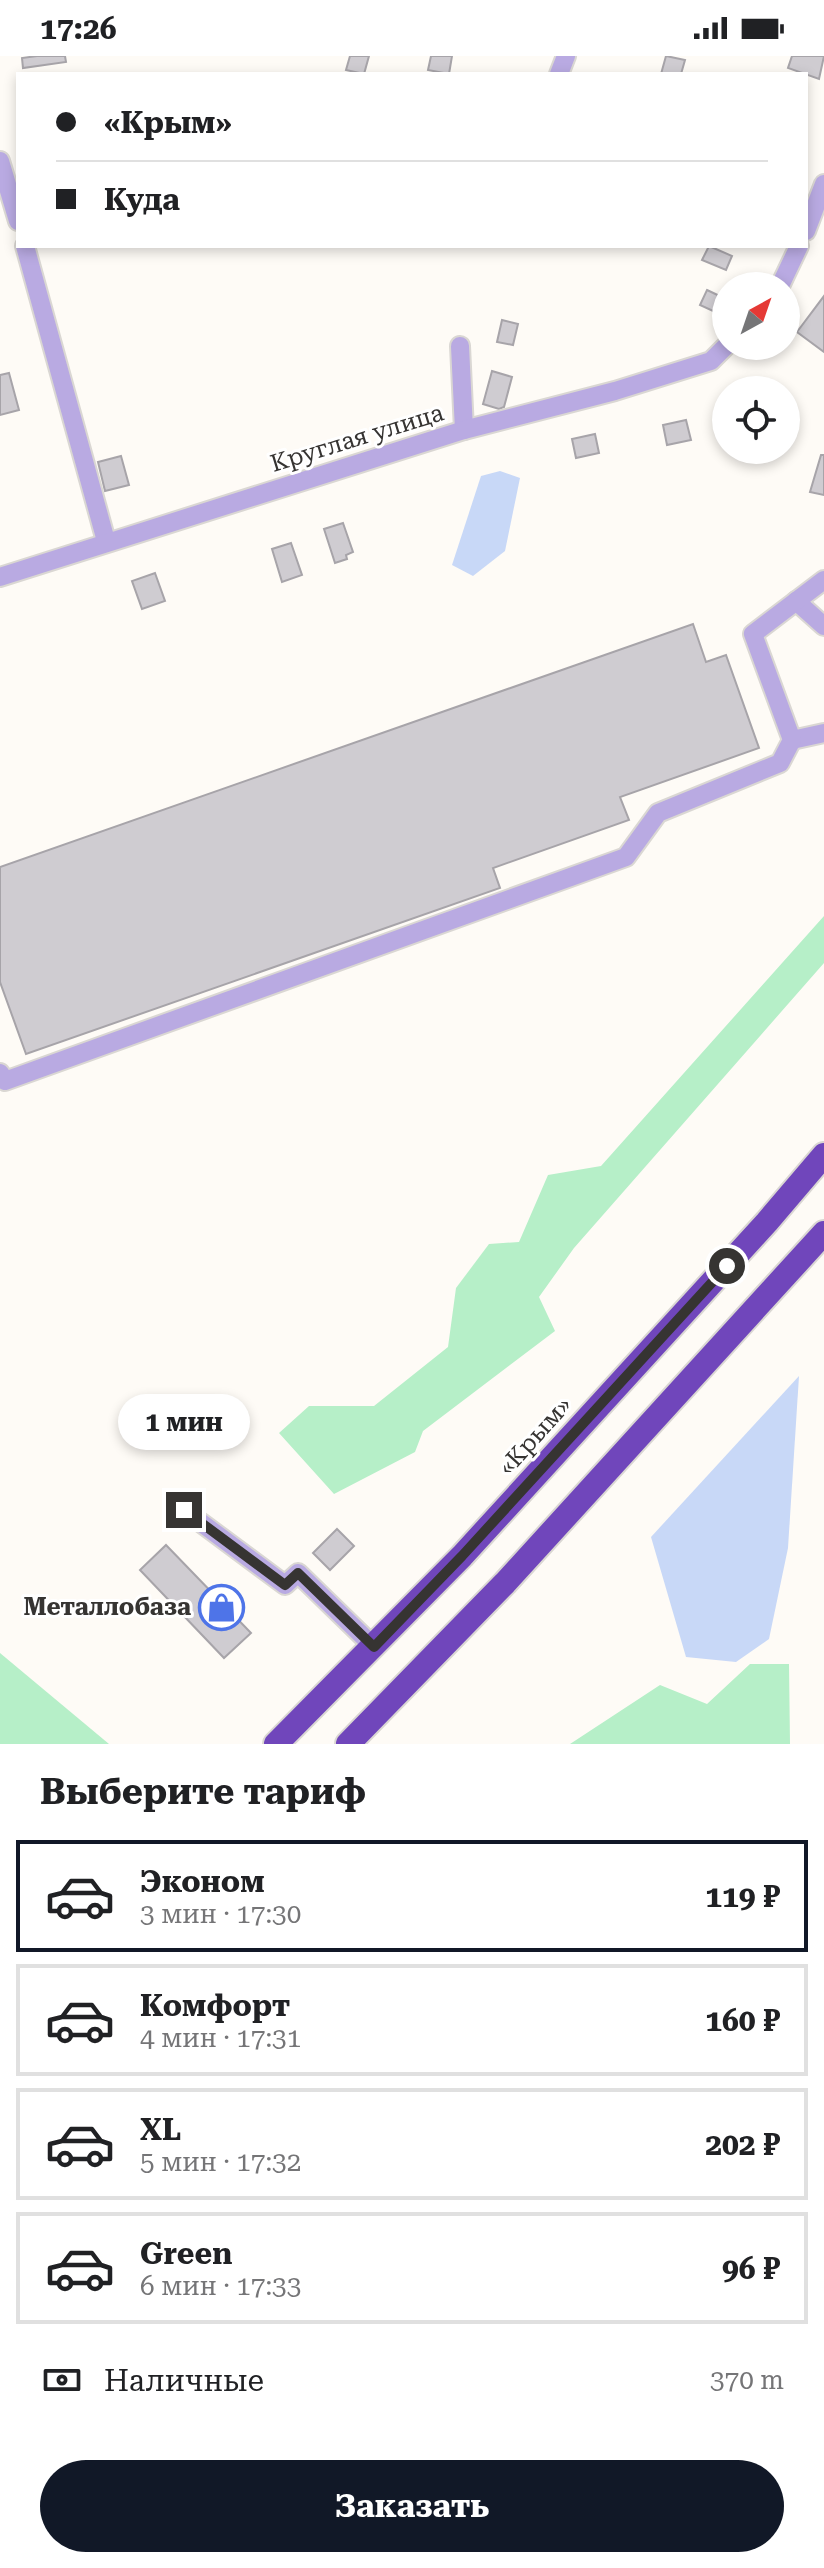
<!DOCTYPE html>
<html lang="ru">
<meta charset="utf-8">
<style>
:root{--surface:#fff;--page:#f6f6f6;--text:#202124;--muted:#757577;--line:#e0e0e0;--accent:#111827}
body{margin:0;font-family:"Roboto Serif",serif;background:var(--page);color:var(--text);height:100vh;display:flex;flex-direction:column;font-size:30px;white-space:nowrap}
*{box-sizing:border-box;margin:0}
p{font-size:26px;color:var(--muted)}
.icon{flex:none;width:44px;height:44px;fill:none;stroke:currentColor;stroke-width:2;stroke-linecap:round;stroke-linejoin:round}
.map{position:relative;height:1688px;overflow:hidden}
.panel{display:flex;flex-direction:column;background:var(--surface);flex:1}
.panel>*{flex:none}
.banner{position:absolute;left:16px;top:16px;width:792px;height:176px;border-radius:0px;box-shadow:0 4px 12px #0003;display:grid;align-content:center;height:176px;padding:0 40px;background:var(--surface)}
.needle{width:52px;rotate:40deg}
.buttons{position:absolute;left:712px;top:216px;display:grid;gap:16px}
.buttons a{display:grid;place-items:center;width:88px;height:88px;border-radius:50%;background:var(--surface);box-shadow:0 4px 12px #0003;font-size:40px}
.end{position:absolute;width:36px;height:36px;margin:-18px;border:10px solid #363432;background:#fff;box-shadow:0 0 0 4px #fff}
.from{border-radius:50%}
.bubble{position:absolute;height:56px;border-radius:28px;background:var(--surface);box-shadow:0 4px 12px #0003;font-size:26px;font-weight:700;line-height:56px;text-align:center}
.banner b{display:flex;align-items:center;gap:28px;height:76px;font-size:30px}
.banner b+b{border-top:2px solid var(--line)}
.banner i{width:20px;height:20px;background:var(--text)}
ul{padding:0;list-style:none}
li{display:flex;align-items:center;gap:24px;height:112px;margin:0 16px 12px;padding:0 24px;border:4px solid var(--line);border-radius:0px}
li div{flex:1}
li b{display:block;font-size:30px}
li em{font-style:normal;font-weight:700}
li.on{border-color:var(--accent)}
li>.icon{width:72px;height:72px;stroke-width:1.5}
h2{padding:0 40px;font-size:36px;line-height:96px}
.pay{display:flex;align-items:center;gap:20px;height:88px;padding:0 40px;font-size:30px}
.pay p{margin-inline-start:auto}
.action{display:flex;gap:16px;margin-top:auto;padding:16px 40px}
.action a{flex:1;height:92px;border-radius:48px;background:var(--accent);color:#fff;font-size:32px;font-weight:700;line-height:92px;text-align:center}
.status{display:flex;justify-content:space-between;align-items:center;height:56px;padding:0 40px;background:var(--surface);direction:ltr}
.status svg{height:22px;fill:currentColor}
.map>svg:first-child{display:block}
.green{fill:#b6efc8}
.water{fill:#c8d8f7}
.building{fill:#cfccd1;stroke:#a7a4a9;stroke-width:2}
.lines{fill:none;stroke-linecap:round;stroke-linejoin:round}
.minor-casing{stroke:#dad7d3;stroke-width:22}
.highway-casing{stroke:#dad7d3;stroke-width:28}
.minor{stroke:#b9aae2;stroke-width:18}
.highway{stroke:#7046bb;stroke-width:24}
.route{stroke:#363432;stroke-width:10}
.labels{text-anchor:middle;stroke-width:6;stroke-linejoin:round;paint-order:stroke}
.street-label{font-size:24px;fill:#363432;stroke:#fff}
.poi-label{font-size:24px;font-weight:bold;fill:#363432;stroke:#fff;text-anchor:end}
</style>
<div class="status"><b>17:26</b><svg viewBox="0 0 49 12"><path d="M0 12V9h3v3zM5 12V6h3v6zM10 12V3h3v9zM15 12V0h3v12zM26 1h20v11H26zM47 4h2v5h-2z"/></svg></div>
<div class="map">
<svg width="824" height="1688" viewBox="0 0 824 1688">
<rect width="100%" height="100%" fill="#fefbf6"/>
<g class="green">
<path d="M824 860V907L574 1192 539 1241 555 1275 423 1375 415 1396 334 1438 279 1377 309 1350H374L448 1291 456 1232 489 1188 519 1186 548 1119 601 1110Z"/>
<path d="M0 1597 109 1688H0Z"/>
<path d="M750 1608H789L790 1688H570L660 1629 707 1648Z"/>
</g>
<g class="water">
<path d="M500 415 520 422 505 495 473 520 452 509 481 420Z"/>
<path d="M799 1320 788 1492 769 1583 736 1606 686 1601 651 1481Z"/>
</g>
<g class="building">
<path d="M37 0H65L66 6 23 12 22 2Z"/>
<path d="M350 0H369L364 18 346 14Z"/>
<path d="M431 0H452L449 18 428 14Z"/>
<path d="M666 0 685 4 681 18H661Z"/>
<path d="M792 0H824L819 23 788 12Z"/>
<path d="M709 190 732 200 726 214 702 204Z"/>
<path d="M707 234 726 243V261L700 249Z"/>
<path d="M824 240V296L797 276Z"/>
<path d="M502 264 518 268 513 289 497 286Z"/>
<path d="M492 315 512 321 504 351 499 353 483 348Z"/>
<path d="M9 317 19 354 0 359V319Z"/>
<path d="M686 364 691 384 667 389 663 369Z"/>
<path d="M595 378 599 397 576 402 572 383Z"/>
<path d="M821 399H824V439L810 436Z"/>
<path d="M121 400 129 429 105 435 98 406Z"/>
<path d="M343 467 353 496 346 499 347 503 335 507 324 473Z"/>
<path d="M291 487 302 519 282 526 272 493Z"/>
<path d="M155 517 165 545 142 553 132 525Z"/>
<path d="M693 568 706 606 726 599 759 692 620 741 629 764 493 812 500 832 26 998 0 926V811Z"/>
<path d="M337 1473 354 1490 330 1514 313 1497Z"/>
<path d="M166 1489 251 1577 224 1602 140 1514Z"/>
</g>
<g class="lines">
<defs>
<g id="minor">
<path d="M559 18 566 0"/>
<path d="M0 105 18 165"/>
<path d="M806 175 824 128"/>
<path d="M25 190 106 485"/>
<path d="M780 230 799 190"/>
<path d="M460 290 464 374"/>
<path d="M0 521 464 374 615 335 711 305 726 290"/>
<path d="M796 545 824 570"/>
<path d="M792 684 824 677"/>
<path d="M0 1017 5 1025 626 801 658 757 780 707 792 684 753 578 824 524"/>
<path d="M184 1454 285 1529 298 1517 374 1591"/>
</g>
<g id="highway">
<path d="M276 1688 462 1500 767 1166 824 1099"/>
<path d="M348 1688 505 1527 824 1177"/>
</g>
</defs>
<use href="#minor" class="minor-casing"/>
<use href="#highway" class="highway-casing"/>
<use href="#minor" class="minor"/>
<use href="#highway" class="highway"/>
</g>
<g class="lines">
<path class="route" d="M184 1454 285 1529 298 1517 374 1591 462 1500 727 1210"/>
</g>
<defs>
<symbol id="shop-ring" viewBox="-11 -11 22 22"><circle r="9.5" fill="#fff" stroke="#4e74e8" stroke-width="1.5"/><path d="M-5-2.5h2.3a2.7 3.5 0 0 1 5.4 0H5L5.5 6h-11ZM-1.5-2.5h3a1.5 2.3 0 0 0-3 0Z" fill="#4e74e8"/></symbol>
</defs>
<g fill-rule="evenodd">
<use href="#shop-ring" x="196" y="1526" width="51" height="51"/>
</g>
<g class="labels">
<g class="street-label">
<text transform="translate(357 382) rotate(-17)" y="8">Круглая улица</text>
<text transform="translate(535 1380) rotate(-48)" y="8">«Крым»</text>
</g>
<g class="poi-label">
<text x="191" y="1559">Металлобаза</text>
</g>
</g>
</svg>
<div class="buttons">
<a><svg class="needle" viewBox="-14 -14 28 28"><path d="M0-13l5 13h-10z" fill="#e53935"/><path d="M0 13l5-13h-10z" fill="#757577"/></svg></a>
<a><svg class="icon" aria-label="locate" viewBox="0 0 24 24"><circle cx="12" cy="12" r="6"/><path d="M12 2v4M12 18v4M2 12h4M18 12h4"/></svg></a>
</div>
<i class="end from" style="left:727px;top:1210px"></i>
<i class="end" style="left:184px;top:1454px"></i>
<div class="bubble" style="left:118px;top:1338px;width:132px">1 мин</div>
<div class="banner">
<b><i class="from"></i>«Крым»</b>
<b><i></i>Куда</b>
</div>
</div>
<section class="panel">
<h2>Выберите тариф</h2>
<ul>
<li class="on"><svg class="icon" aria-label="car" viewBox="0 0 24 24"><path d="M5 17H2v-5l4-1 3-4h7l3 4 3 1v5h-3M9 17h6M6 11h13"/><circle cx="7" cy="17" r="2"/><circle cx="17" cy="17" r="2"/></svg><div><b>Эконом</b><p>3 мин · 17:30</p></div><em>119 ₽</em></li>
<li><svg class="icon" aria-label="car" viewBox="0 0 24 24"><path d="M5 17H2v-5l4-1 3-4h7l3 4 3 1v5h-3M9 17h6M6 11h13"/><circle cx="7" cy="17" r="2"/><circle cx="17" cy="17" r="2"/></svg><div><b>Комфорт</b><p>4 мин · 17:31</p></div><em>160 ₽</em></li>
<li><svg class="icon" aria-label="car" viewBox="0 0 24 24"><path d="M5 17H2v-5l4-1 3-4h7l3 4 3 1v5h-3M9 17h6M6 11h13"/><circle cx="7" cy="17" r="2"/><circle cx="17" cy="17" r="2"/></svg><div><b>XL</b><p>5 мин · 17:32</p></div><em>202 ₽</em></li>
<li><svg class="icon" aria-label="car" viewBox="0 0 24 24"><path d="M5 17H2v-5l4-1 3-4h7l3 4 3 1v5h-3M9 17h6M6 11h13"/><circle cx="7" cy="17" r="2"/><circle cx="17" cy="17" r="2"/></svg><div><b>Green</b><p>6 мин · 17:33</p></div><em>96 ₽</em></li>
</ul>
<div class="pay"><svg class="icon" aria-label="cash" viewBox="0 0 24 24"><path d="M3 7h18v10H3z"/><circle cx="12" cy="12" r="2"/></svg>Наличные<p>370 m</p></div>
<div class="action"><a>Заказать</a></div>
</section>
